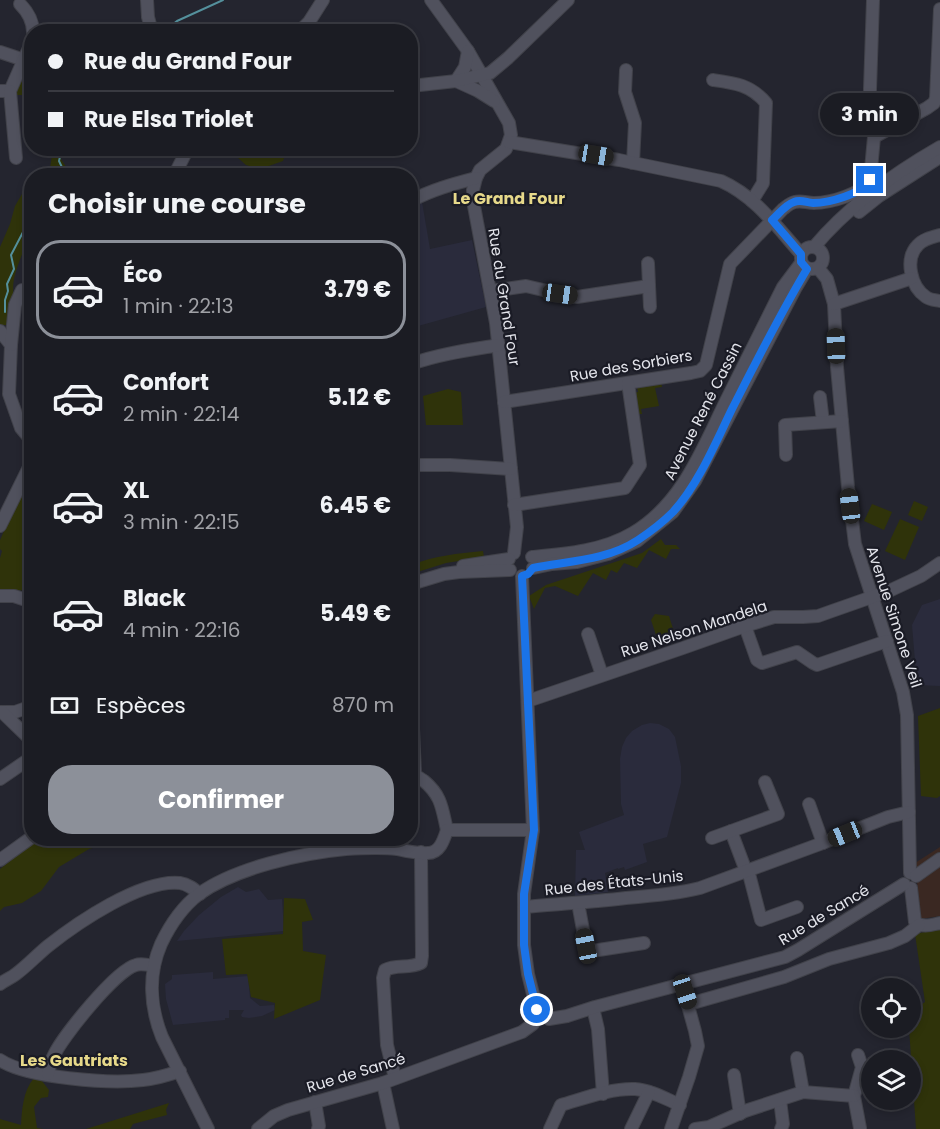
<!DOCTYPE html>
<html lang="fr">
<meta charset="utf-8">
<style>
:root{--surface:#1b1c23;--page:#282930;--text:#f1f3f6;--muted:#a0a1a6;--line:#393a41;--accent:#8c9099}
body{margin:0;font-family:Poppins,sans-serif;background:var(--page);color:var(--text);height:100vh;display:flex;flex-direction:column;font-size:22px;white-space:nowrap}
*{box-sizing:border-box;margin:0}
p{font-size:20px;color:var(--muted)}
.icon{flex:none;width:33px;height:33px;fill:none;stroke:currentColor;stroke-width:2;stroke-linecap:round;stroke-linejoin:round}
.map{position:relative;flex:1;overflow:hidden}
.sheet{position:absolute;left:24px;top:168px;width:394px;height:678px;display:flex;flex-direction:column;background:var(--surface);border-radius:24px;box-shadow:0 3px 9px #0003,0 0 0 2px var(--line)}
.sheet>*{flex:none}
.hud{position:absolute;left:24px;top:24px;width:394px;height:132px;border-radius:24px;box-shadow:0 3px 9px #0003,0 0 0 2px var(--line);display:grid;align-content:center;height:132px;padding:0 24px;background:var(--surface)}
.controls{position:absolute;left:861px;top:978px;display:grid;gap:12px}
.controls a{display:grid;place-items:center;width:60px;height:60px;border-radius:50%;background:var(--surface);box-shadow:0 3px 9px #0003,0 0 0 2px var(--line);font-size:30px}
.end{position:absolute;width:27px;height:27px;margin:-14px;border:8px solid #1a73e8;background:#fff;box-shadow:0 0 0 3px #fff}
.from{border-radius:50%}
.bubble{position:absolute;height:42px;border-radius:21px;background:var(--surface);box-shadow:0 3px 9px #0003,0 0 0 2px var(--line);font-size:20px;font-weight:700;line-height:42px;text-align:center}
.car{position:absolute;width:18px;height:36px;margin:-18px -9px;border-radius:8px;box-shadow:0 0 4px 2px #0007;background:linear-gradient(#222 24%,#8ab4d8 0 40%,#222 0 76%,#8ab4d8 0 86%,#222 0)}
.hud b{display:flex;align-items:center;gap:21px;height:57px;font-size:22px}
.hud b+b{border-top:2px solid var(--line)}
.hud i{width:15px;height:15px;background:var(--text)}
ul{padding:0;list-style:none}
li{display:flex;align-items:center;gap:18px;height:99px;margin:0 12px 9px;padding:0 12px;border:3px solid transparent;border-radius:24px}
li div{flex:1}
li b{display:block;font-size:22px}
li em{font-style:normal;font-weight:700}
li.current{border-color:var(--accent)}
li>.icon{width:54px;height:54px;stroke-width:1.5}
h2{padding:0 24px;font-size:27px;line-height:72px}
.pay{display:flex;align-items:center;gap:15px;height:66px;padding:0 24px;font-size:22px}
.pay p{margin-inline-start:auto}
.cta{display:flex;gap:12px;margin-top:auto;padding:12px 24px}
.cta a{flex:1;height:69px;border-radius:24px;background:var(--accent);color:#fff;font-size:24px;font-weight:700;line-height:69px;text-align:center}
.map>svg:first-child{display:block}
.commercial{fill:#3a2822}
.built{fill:#2a2b3c}
.green{fill:#2f330a}
.lines{fill:none;stroke-linecap:round;stroke-linejoin:round}
.stream{stroke:#54909c;stroke-width:2}
.minor-casing{stroke:#41424a;stroke-width:14}
.minor{stroke:#50515d;stroke-width:12}
.route{stroke:#1a73e8;stroke-width:8}
.labels{text-anchor:middle;stroke-width:4.5;stroke-linejoin:round;paint-order:stroke}
.street-label{font-size:15px;fill:#e4e5ec;stroke:#1a1b25}
.neighbourhood-label{font-size:16px;font-weight:bold;fill:#e7d98a;stroke:#1a1b25}
</style>
<div class="map">
<svg width="940" height="1129" viewBox="0 0 940 1129">
<rect width="100%" height="100%" fill="#24252f"/>
<path class="commercial" d="M940 847V916L921 919 915 863Z"/>
<g class="built">
<path d="M422 202 430 249 472 240 486 307 411 328V208Z"/>
<path d="M940 599V686L917 685 912 625 922 605Z"/>
<path d="M650 723 659 724 669 729 675 737 681 766V783L667 837 643 844 647 862 625 870 624 867 618 869V868L605 873 608 892 575 896 576 850H585L579 832 624 815 621 804 620 759 622 747 626 738 632 731 642 725Z"/>
<path d="M238 887 246 892 259 889 268 900 282 899 284 931 177 941 184 931 199 915 221 897Z"/>
<path d="M213 972V979L248 976 250 998 260 1006 274 1005 275 1010 262 1016 249 1018 242 1017 241 1015 244 1010H229V1018H225V1020L173 1025 166 999 165 984 172 979V975Z"/>
</g>
<g class="green">
<path d="M27 70H31V95H17V85Z"/>
<path d="M54 149H64L61 159 68 170 69 175H49L52 155Z"/>
<path d="M228 149H287L283 161 260 169 246 165Z"/>
<path d="M31 190V224L27 235 29 237C24 250 17 265 14 279 11 293 18 314 6 325H0V247L10 224 15 206 22 194Z"/>
<path d="M661 382 662 387 655 388 659 406 641 409 642 414H637L633 393 638 392 637 387Z"/>
<path d="M448 389 461 392 463 425H426L423 396Z"/>
<path d="M31 470V591L0 589V558L2 551 0 549V540Z"/>
<path d="M914 501 928 507 922 521 908 515Z"/>
<path d="M872 504 892 512 884 530 864 521Z"/>
<path d="M900 519 919 527 905 560 885 551Z"/>
<path d="M661 539 665 545H676L680 549H671L666 559 649 550 637 568 624 563 617 573 611 570 606 580 593 573 578 596 555 586 545 588 534 609 529 596 546 585 642 553Z"/>
<path d="M483 551 484 557 446 563 411 574V565C437 555 456 554 483 551Z"/>
<path d="M655 614 669 616 675 635 658 641 651 620Z"/>
<path d="M940 708V796L937 798 921 796 918 716Z"/>
<path d="M38 839H124L89 849 59 867 41 891 22 903 4 907 0 911V869Z"/>
<path d="M284 898 305 899 313 920 302 922 303 951 326 955 320 1000 274 1019 275 1003 251 997 247 974 226 975 222 939 283 934Z"/>
<path d="M940 929V1129H916L909 1028H910L911 1012 925 1002 915 934Z"/>
<path d="M34 1078 42 1081 49 1090 48 1097 41 1098 34 1107 37 1128 43 1129H0V1119L21 1125C22 1109 23 1091 34 1078Z"/>
<path d="M169 1103 166 1110 167 1115 133 1124 130 1129H86Z"/>
</g>
<g class="lines">
<g class="stream">
<path d="M170 32 172 25 177 21 223 0"/>
<path d="M62 148 59 161 66 176"/>
<path d="M5 312V300L8 291 7 284 14 269 11 255 32 215"/>
</g>
<defs>
<g id="minor">
<path d="M147 0 148 17 152 32"/>
<path d="M431 0 468 51 509 123 511 135 506 149 480 170 476 178 473 190 474 206 496 323 517 527 514 553"/>
<path d="M20 4C28 12 33 20 33 32"/>
<path d="M299 32 309 22 323 0"/>
<path d="M0 52 30 62"/>
<path d="M626 70 625 92 635 123 633 163"/>
<path d="M713 80C735 83 751 85 766 103L763 183 752 201"/>
<path d="M456 81 478 91 494 101"/>
<path d="M456 81 465 67 468 51"/>
<path d="M411 86 456 81 490 73 508 58 568 0"/>
<path d="M0 91H10L32 41"/>
<path d="M10 91 16 158"/>
<path d="M874 137 927 108 934 103 936 98 940 9"/>
<path d="M509 142 619 160 721 181C755 196 777 227 801 254"/>
<path d="M174 176 188 148"/>
<path d="M411 201C431 190 453 184 476 178"/>
<path d="M859 212 879 196 940 157"/>
<path d="M940 235C933 237 923 239 918 245 904 259 911 287 926 297 930 300 935 300 940 301"/>
<circle cx="812" cy="258" r="11"/>
<path d="M814 247C849 205 893 174 940 147"/>
<path d="M648 263 650 307"/>
<path d="M818 268 827 279 834 304 837 367 848 487 855 544 903 692 907 715 910 873"/>
<path d="M491 291 526 286 560 294 577 297 649 286"/>
<path d="M834 304 912 278"/>
<path d="M0 331 11 345 9 394 21 428 31 440"/>
<path d="M11 345 15 305 22 290"/>
<path d="M411 364C439 354 469 350 499 345"/>
<path d="M820 397 823 422"/>
<path d="M504 402 691 373 700 371 706 365 730 264 783 209C787 206 790 203 795 202 801 200 807 203 814 203 830 203 862 194 870 180L874 137 869 119 873 0"/>
<path d="M786 455 785 425 842 421"/>
<path d="M411 465H450L511 469"/>
<path d="M514 505 625 488 640 465 628 383"/>
<path d="M0 526 32 461"/>
<path d="M532 557C566 554 603 551 633 533 682 504 702 450 726 401 745 363 764 325 783 287L801 263"/>
<path d="M463 566 509 559"/>
<path d="M533 568 552 564 577 562 608 554 637 541 673 512 695 481 795 289 807 269"/>
<path d="M522 576 533 830 524 894V945L528 974 537 1010"/>
<path d="M411 584 444 574 459 572 510 570"/>
<path d="M0 596H14L32 602"/>
<path d="M745 626 757 660 762 663 797 652 813 663 817 665 887 641"/>
<path d="M588 634 602 675"/>
<path d="M411 682 415 774"/>
<path d="M528 701 683 648 745 626 774 617H803L818 616 832 611 889 591 921 576 940 563"/>
<path d="M0 712H15L32 706"/>
<path d="M2 712 32 741"/>
<path d="M411 773C416 775 419 778 424 781 442 796 442 809 447 830"/>
<path d="M0 779 32 757"/>
<path d="M809 804 823 843"/>
<path d="M731 831 746 871"/>
<path d="M712 838 778 814 765 782"/>
<path d="M309 841 342 848"/>
<path d="M0 860 32 837"/>
<path d="M748 870 761 920 797 907"/>
<path d="M916 876 940 859"/>
<path d="M911 888 915 922C923 928 931 925 940 923"/>
<path d="M578 903 586 946 592 951 644 943"/>
<path d="M524 907C558 904 592 902 626 898 652 896 676 894 700 888L820 844 888 817 909 812"/>
<path d="M0 984C5 980 11 978 16 974 27 966 37 955 48 946 77 923 141 879 180 883 188 884 194 889 200 894"/>
<path d="M689 1004 784 977 829 959 889 943 905 936 919 925"/>
<path d="M593 1008 598 1029 603 1094"/>
<path d="M549 1019 567 1016 595 1007 785 957 798 950 904 884"/>
<path d="M858 1055 862 1067 854 1096 860 1128"/>
<path d="M797 1058 803 1092"/>
<path d="M0 1060C27 1078 110 1084 143 1080 156 1079 168 1075 180 1071"/>
<path d="M48 1074C49 1069 51 1062 53 1057 62 1037 116 970 136 965 141 963 149 965 154 966"/>
<path d="M734 1075 740 1114"/>
<path d="M395 1078 387 1045 383 978 385 970C396 964 409 969 421 963L422 956 421 852"/>
<path d="M383 1083 393 1129"/>
<path d="M780 1100 783 1124 781 1129"/>
<path d="M315 1102 319 1126 318 1129"/>
<path d="M208 1129 162 1037C150 1007 148 974 161 944 170 925 182 907 199 894 235 868 302 853 346 849 363 848 380 847 397 849 406 851 418 854 428 853 440 853 444 839 447 830H533"/>
<path d="M258 1129 274 1116 288 1110 383 1083 522 1032 533 1024"/>
<path d="M550 1129 561 1105C585 1098 611 1088 635 1089 651 1090 666 1099 680 1105"/>
<path d="M631 1129 649 1092"/>
<path d="M671 1129 689 1077 698 1046 695 1031 682 984"/>
<path d="M695 1129 709 1127 745 1111 803 1092 854 1096"/>
</g>
</defs>
<use href="#minor" class="minor-casing"/>
<use href="#minor" class="minor"/>
</g>
<g class="lines">
<path class="route" d="M537 1010 528 974 524 945V894L534 830 522 576 528 574 533 568C568 561 606 561 638 540 650 532 663 522 673 512 698 485 716 442 732 409 756 362 780 314 807 269L801 262V254L772 220C779 214 785 205 794 202 801 199 807 203 813 203 829 203 862 194 870 180"/>
</g>
<g class="labels">
<g class="street-label">
<text transform="translate(504 297) rotate(81)" y="5">Rue du Grand Four</text>
<text transform="translate(631 366) rotate(-10)" y="5">Rue des Sorbiers</text>
<text transform="translate(703 411) rotate(-63)" y="5">Avenue René Cassin</text>
<text transform="translate(894 617) rotate(72)" y="5">Avenue Simone Veil</text>
<text transform="translate(694 629) rotate(-18)" y="5">Rue Nelson Mandela</text>
<text transform="translate(614 883) rotate(-6)" y="5">Rue des États-Unis</text>
<text transform="translate(824 915) rotate(-31)" y="5">Rue de Sancé</text>
<text transform="translate(356 1073) rotate(-17)" y="5">Rue de Sancé</text>
</g>
<g class="neighbourhood-label">
<text x="509" y="204">Le Grand Four</text>
<text x="74" y="1066">Les Gautriats</text>
</g>
</g>
</svg>
<div class="controls">
<a><svg class="icon" aria-label="locate" viewBox="0 0 24 24"><circle cx="12" cy="12" r="6"/><path d="M12 2v4M12 18v4M2 12h4M18 12h4"/></svg></a>
<a><svg class="icon" aria-label="layers" viewBox="0 0 24 24"><path d="M12 4l9 5-9 5-9-5zM3 14l9 5 9-5"/></svg></a>
</div>
<i class="end from" style="left:537px;top:1010px"></i>
<i class="end" style="left:870px;top:180px"></i>
<div class="bubble" style="left:820px;top:93px;width:99px">3 min</div>
<i class="car" style="left:596px;top:155px;rotate:100deg"></i>
<i class="car" style="left:560px;top:294px;rotate:98deg"></i>
<i class="car" style="left:836px;top:346px;rotate:358deg"></i>
<i class="car" style="left:850px;top:506px;rotate:353deg"></i>
<i class="car" style="left:845px;top:834px;rotate:248deg"></i>
<i class="car" style="left:586px;top:946px;rotate:349deg"></i>
<i class="car" style="left:685px;top:992px;rotate:162deg"></i>
<div class="hud">
<b><i class="from"></i>Rue du Grand Four</b>
<b><i></i>Rue Elsa Triolet</b>
</div>
<section class="sheet">
<h2>Choisir une course</h2>
<ul>
<li class="current"><svg class="icon" aria-label="car" viewBox="0 0 24 24"><path d="M5 17H2v-5l4-1 3-4h7l3 4 3 1v5h-3M9 17h6M6 11h13"/><circle cx="7" cy="17" r="2"/><circle cx="17" cy="17" r="2"/></svg><div><b>Éco</b><p>1 min · 22:13</p></div><em>3.79 €</em></li>
<li><svg class="icon" aria-label="car" viewBox="0 0 24 24"><path d="M5 17H2v-5l4-1 3-4h7l3 4 3 1v5h-3M9 17h6M6 11h13"/><circle cx="7" cy="17" r="2"/><circle cx="17" cy="17" r="2"/></svg><div><b>Confort</b><p>2 min · 22:14</p></div><em>5.12 €</em></li>
<li><svg class="icon" aria-label="car" viewBox="0 0 24 24"><path d="M5 17H2v-5l4-1 3-4h7l3 4 3 1v5h-3M9 17h6M6 11h13"/><circle cx="7" cy="17" r="2"/><circle cx="17" cy="17" r="2"/></svg><div><b>XL</b><p>3 min · 22:15</p></div><em>6.45 €</em></li>
<li><svg class="icon" aria-label="car" viewBox="0 0 24 24"><path d="M5 17H2v-5l4-1 3-4h7l3 4 3 1v5h-3M9 17h6M6 11h13"/><circle cx="7" cy="17" r="2"/><circle cx="17" cy="17" r="2"/></svg><div><b>Black</b><p>4 min · 22:16</p></div><em>5.49 €</em></li>
</ul>
<div class="pay"><svg class="icon" aria-label="cash" viewBox="0 0 24 24"><path d="M3 7h18v10H3z"/><circle cx="12" cy="12" r="2"/></svg>Espèces<p>870 m</p></div>
<div class="cta"><a>Confirmer</a></div>
</section>
</div>
